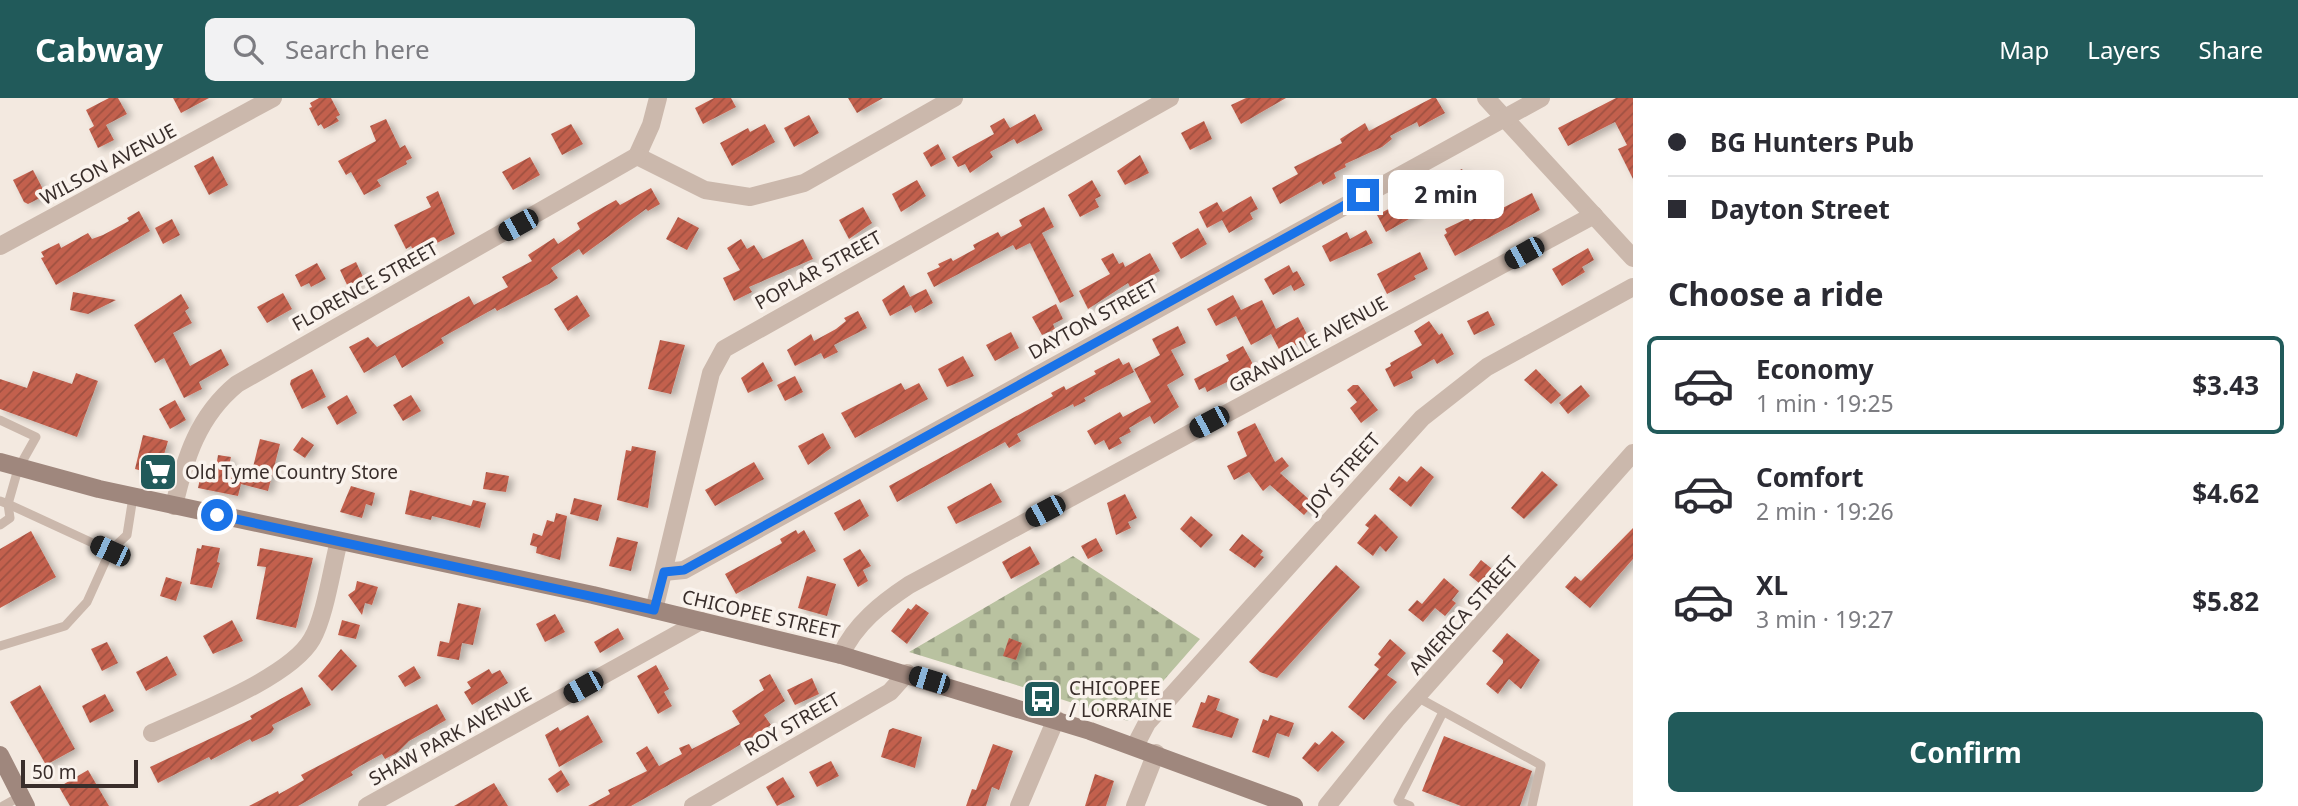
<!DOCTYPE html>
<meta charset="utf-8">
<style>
:root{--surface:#fff;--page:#f2f2f3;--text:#2b2b33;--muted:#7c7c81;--line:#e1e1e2;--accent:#215a5a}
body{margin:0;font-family:"Noto Sans",sans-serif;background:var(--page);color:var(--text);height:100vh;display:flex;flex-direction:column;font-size:26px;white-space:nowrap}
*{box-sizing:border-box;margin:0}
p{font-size:23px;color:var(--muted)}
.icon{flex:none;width:38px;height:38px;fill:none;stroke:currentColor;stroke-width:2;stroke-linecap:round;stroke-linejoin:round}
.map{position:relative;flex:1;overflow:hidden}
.side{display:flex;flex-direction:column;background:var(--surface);width:665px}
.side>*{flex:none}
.guide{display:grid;align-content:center;height:154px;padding:0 35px;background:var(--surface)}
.scale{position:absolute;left:21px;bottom:18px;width:117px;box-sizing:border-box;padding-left:7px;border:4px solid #392e2b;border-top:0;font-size:19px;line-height:24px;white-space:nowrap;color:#392e2b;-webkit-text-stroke:5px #faf3ed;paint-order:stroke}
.end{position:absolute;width:32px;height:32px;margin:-16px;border:9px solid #1a73e8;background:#fff;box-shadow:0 0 0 4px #fff}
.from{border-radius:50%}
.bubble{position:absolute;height:49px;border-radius:10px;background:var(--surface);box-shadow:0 7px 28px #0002;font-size:23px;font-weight:700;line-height:49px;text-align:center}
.car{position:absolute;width:21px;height:42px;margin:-21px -10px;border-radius:9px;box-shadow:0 0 5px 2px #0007;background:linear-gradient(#222 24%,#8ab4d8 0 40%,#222 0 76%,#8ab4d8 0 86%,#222 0)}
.guide b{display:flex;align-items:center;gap:24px;height:66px;font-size:26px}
.guide b+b{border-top:2px solid var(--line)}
.guide i{width:18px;height:18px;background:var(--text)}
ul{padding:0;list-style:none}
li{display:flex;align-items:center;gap:21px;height:98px;margin:0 14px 10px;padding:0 21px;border:4px solid transparent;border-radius:10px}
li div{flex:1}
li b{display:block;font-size:26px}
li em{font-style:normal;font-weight:700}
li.current{border-color:var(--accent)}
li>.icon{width:63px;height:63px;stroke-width:1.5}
h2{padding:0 35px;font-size:32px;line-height:84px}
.cta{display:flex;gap:14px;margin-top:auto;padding:14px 35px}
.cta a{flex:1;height:80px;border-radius:10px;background:var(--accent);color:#fff;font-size:28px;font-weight:700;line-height:80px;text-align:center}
header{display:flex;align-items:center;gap:42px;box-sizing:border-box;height:98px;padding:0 35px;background:var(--accent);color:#fff}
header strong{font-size:33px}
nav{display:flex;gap:38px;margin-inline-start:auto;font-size:24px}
.search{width:490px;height:63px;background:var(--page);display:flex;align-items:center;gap:18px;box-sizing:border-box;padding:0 24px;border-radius:10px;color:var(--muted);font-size:26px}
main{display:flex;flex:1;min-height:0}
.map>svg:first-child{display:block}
.cemetery{fill:url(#cemetery-stones)}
.building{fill:url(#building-hatch);filter:url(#shadow)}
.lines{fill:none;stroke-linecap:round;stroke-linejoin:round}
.lane{stroke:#cbb8ac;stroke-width:9}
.street{stroke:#cbb8ac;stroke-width:18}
.secondary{stroke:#9f877d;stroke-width:18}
.route{stroke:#1a73e8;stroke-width:9}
.labels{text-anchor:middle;stroke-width:7;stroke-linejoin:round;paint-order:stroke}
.street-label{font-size:19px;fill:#392e2b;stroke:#faf3ed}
.poi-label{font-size:19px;fill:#392e2b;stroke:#faf3ed;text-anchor:start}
</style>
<header>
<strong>Cabway</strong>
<div class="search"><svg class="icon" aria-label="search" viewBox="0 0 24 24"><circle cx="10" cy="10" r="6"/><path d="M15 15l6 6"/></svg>Search here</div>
<nav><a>Map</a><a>Layers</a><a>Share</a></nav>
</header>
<main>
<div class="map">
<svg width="1633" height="708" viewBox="0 0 1633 708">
<defs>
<pattern id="cemetery-stones" width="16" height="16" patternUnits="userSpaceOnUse" patternTransform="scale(1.75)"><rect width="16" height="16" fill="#b9c2a0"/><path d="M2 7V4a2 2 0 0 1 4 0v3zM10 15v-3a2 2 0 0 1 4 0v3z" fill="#979e83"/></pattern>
<pattern id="building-hatch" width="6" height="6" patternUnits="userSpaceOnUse" patternTransform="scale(1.75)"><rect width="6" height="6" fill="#c3614e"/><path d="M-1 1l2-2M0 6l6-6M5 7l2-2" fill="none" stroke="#9f5041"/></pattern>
<filter id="shadow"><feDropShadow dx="5" dy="3" stdDeviation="3.5" flood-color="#0004"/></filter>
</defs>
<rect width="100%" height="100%" fill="#f3e9e0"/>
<path class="cemetery" d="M1073 458 1200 541 1128 623 1039 594 1037 590H1026L909 554Z"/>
<g class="building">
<path d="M109 0H118L127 16 106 27 114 42 98 50 89 31 94 28 86 12Z"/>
<path d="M173 0H209L181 15Z"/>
<path d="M319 0H331L340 17 336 19 339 23 324 31 321 26 318 28 309 10 312 9 310 5Z"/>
<path d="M714 0H731L736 9 703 26 695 10Z"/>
<path d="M848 0H883L857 15Z"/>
<path d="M1246 0H1286L1241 26 1231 7Z"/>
<path d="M1432 0H1436L1445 15 1419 29 1417 24 1390 38 1392 41 1382 49 1345 66 1346 69 1334 75 1336 80 1323 87 1321 83 1280 106 1272 90 1298 76 1294 69 1342 45 1340 41 1365 25 1369 33Z"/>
<path d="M1616 0H1633V81L1618 51 1627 47 1615 24 1568 48 1558 30Z"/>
<path d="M1035 16 1043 32 1017 46 1014 41 990 54 993 59 970 75 965 66 958 69 952 59 994 36 990 28 1004 20 1010 30Z"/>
<path d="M809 17 819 35 794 49 784 30Z"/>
<path d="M386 21 400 50 405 47 412 60 406 63 407 66 377 82 381 88 364 97 351 74 346 77 338 63 376 43 370 28Z"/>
<path d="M1204 23 1212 41 1190 52 1181 35Z"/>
<path d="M571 26 583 46 562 57 551 36Z"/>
<path d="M765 26 775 44 732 68 720 45 748 30 750 34Z"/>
<path d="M938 46 946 61 931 69 923 55Z"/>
<path d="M1140 57 1149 75 1125 87 1117 73Z"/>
<path d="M213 58 228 87 209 97 194 68Z"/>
<path d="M530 59 540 77 513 92 502 74Z"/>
<path d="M1462 71 1471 87 1444 101 1436 84Z"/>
<path d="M33 72 46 97 28 106 24 104 13 82Z"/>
<path d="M917 82 926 98 901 114 892 96Z"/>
<path d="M1092 82 1101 98 1095 101 1099 109 1080 119 1068 97Z"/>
<path d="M651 90 660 106 648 113 646 111 583 157 579 151 551 170 558 180 549 186 497 213 495 210 441 240 444 245 402 270 395 257 364 275 349 249 368 239 377 249 469 198 474 207 508 189 502 179 532 163 528 157 554 140 558 146 580 131 577 125 593 115 616 102 620 107Z"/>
<path d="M438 93 455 136 437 145 434 140 413 152 411 148 406 151 394 127 431 109 426 99Z"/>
<path d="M1532 95 1540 112 1455 158 1444 137 1447 135 1445 131 1468 120 1470 123 1486 115 1487 118Z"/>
<path d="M1251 98 1258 111 1250 115 1253 121 1229 135 1222 122 1207 130 1199 114 1217 104 1223 114Z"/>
<path d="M1402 104 1406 110 1412 106 1418 116 1386 134 1377 117Z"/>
<path d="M863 109 872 125 849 141 839 122Z"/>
<path d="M1044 109 1054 129 1042 135 1074 198 1060 205 1030 145 1016 152 1013 147 934 189 927 175 940 169 938 166 951 160 953 163 975 151 973 147 998 134 1001 139 1022 128 1019 122Z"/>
<path d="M139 113 150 133 56 187 41 160 44 159 41 154 59 145 61 150 88 135 92 141 103 137 129 123 127 120Z"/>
<path d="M678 119 699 130 687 152 666 141Z"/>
<path d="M172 121 180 137 163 146 155 130Z"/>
<path d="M1198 130 1207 146 1181 161 1172 145Z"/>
<path d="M1366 132 1373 145 1330 164 1322 148 1347 134 1350 141Z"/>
<path d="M741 141 747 151 754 147 763 161 803 141 813 161 749 189 752 194 734 203 723 180 740 172 727 150Z"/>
<path d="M1588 150 1594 162 1582 169 1585 174 1562 188 1552 171Z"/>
<path d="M1420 154 1428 171 1414 178 1416 181 1387 196 1377 176Z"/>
<path d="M1113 155 1119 166 1123 164 1125 169 1150 155 1160 173 1149 179 1151 183 1132 193 1128 185 1088 211 1079 193 1110 176 1101 161Z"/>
<path d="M356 164 365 183 349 191 340 172Z"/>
<path d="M317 165 326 181 311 189 309 185 301 189 295 177Z"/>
<path d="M1289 167 1293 175 1297 173 1305 187 1294 193 1291 187 1273 197 1264 181Z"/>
<path d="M904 187 910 199 926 191 933 205 915 215 911 207 890 218 882 202Z"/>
<path d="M73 194 116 202 88 216 70 212Z"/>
<path d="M283 195 292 211 267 225 257 209Z"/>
<path d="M181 196 189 210 185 213 192 225 173 235 190 268 221 251 229 267 199 284 202 291 184 300 164 260 155 265 134 227Z"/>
<path d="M577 197 590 218 568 233 554 211Z"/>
<path d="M1233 197 1241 212 1262 202 1276 231 1298 219 1309 240 1281 255 1271 236 1251 247 1236 218 1216 228 1207 211Z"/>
<path d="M1056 206 1063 221 1053 226 1055 231 1042 237 1032 219Z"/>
<path d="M858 213 867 230 834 247 838 254 824 261 821 255 795 268 787 252 811 236 814 243 836 231 846 223 844 220Z"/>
<path d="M1488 213 1495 227 1474 237 1467 223Z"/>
<path d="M1429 223 1439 237 1442 235 1454 256 1437 266 1434 261 1411 274 1413 280 1394 289 1385 271 1391 268 1390 265 1422 247 1414 233Z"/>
<path d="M1178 228 1186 245 1171 252 1184 277 1167 287 1179 309 1154 326 1150 318 1129 330 1131 334 1119 340 1122 345 1109 352 1104 342 1095 347 1087 333 1120 314 1123 319 1151 304 1134 271 1160 257 1152 241Z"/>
<path d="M1011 234 1019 250 995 263 986 247Z"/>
<path d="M660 242 685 247 671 296 648 291Z"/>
<path d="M1243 248 1255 270 1207 294 1205 289 1199 292 1194 281 1229 263 1226 257Z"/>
<path d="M963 258 974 278 947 289 938 271Z"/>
<path d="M1119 260 1123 267 1129 264 1134 274 1084 300 1086 303 1074 309 1073 306 1017 336 1021 343 1009 350 1005 344 897 404 889 388 1053 298 1051 295 1064 288 1066 292 1096 276 1094 273Z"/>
<path d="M763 264 773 283 748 295 741 280Z"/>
<path d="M312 271 326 299 302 311 290 286 291 282Z"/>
<path d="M1536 271 1561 297 1551 306 1524 282Z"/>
<path d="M33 273 72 286 76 275 98 283 77 339 0 311V281L27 290Z"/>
<path d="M795 278 803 294 785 303 777 287Z"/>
<path d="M901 285 905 292 919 285 928 301 855 340 841 315Z"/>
<path d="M1353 287H1358L1378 312 1361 325 1350 310 1357 304 1347 292Z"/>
<path d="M1581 287 1590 298 1568 316 1559 305Z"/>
<path d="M347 297 357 315 337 327 327 309Z"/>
<path d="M411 297 421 313 403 323 393 307Z"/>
<path d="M175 302 186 322 170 331 159 311Z"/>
<path d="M1255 325 1275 364 1282 359 1289 368 1280 375 1314 406 1304 417 1270 387 1263 393 1249 374 1234 382 1227 368 1247 358 1237 334Z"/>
<path d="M823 335 831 350 808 367 798 348Z"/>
<path d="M143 337 168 343 163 360 168 361 163 383 145 379 146 374 135 371Z"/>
<path d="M302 339 314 347 305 360 293 352Z"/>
<path d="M260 341 280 346 268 393 241 386 238 398 198 390 202 371 216 370 218 357 231 359 229 368 252 373Z"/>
<path d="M632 348 656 353 648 410 617 402 626 352 631 353Z"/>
<path d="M754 364 764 381 715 408 705 392Z"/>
<path d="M1421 368 1434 379 1411 409 1389 391 1399 378 1407 384Z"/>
<path d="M1542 373 1558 387 1524 421 1511 410Z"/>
<path d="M486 374 509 378 506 394 483 391Z"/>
<path d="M991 385 1002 404 956 426 947 409Z"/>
<path d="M351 388 375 395 372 408 366 406 362 420 340 414Z"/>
<path d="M410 392 471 408 473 402 486 405 480 430 432 418 431 422 405 416Z"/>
<path d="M1125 396 1137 420 1128 424 1131 430 1116 437 1107 405Z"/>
<path d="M574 400 602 407 598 423 570 416Z"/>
<path d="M860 401 869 418 844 433 834 415Z"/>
<path d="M556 415 567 418 560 462 536 455 537 449 530 447 533 435 542 438 547 422 554 424Z"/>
<path d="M1375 416 1398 439 1386 454 1380 448 1373 458 1357 445 1369 430 1365 427Z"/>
<path d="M1191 418 1213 437 1201 450 1180 431Z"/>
<path d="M1633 430V461L1590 510 1565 489 1575 478 1581 483Z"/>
<path d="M796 432 798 436 804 432 816 453 736 496 725 476 782 445 780 441Z"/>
<path d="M31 433 56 479 0 510V451Z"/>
<path d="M1242 436 1263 453 1260 457 1264 459 1255 470 1229 452Z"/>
<path d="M617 439 638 444 631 473 609 468Z"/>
<path d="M1096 440 1103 453 1088 461 1081 448Z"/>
<path d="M202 447 220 450 217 464 220 465 212 490 190 486 197 450 201 451Z"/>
<path d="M1030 448 1040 466 1011 481 1002 464Z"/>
<path d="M260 450 313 460 296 530 256 521 266 469 257 468Z"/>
<path d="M860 451 871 468 863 472 868 483 858 489 843 461Z"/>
<path d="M1481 462 1496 474 1484 489 1469 477Z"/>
<path d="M1336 467 1360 489 1277 580 1260 574 1249 564Z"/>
<path d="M807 478 836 486 827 518 798 510Z"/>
<path d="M166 479 182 484 176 503 160 498Z"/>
<path d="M1444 480 1459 493 1452 502 1456 505 1445 518 1435 510 1423 524 1408 512 1417 502 1422 506Z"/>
<path d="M357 483 378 489 372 507 365 505 362 517 348 497 355 492Z"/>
<path d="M458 505 481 510 473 547 462 545 459 562 437 558 440 543 449 545Z"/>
<path d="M916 506 929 515 907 546 891 533 908 510 911 512Z"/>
<path d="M555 516 565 534 545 544 536 526Z"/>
<path d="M232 522 243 543 213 556 203 538Z"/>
<path d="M342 522 360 527 356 541 338 537Z"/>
<path d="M618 530 624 541 600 555 594 544Z"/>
<path d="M1507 535 1540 562 1521 591 1509 581 1498 596 1486 586 1503 565V562L1492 553Z"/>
<path d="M1009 540 1022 545 1016 562 1003 558Z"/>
<path d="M1390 541 1406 555 1387 577 1397 584 1364 622 1348 609 1379 571 1374 567 1381 559 1378 556Z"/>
<path d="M107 544 118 565 102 573 91 551Z"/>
<path d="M341 551 357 568 332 593 318 578Z"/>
<path d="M167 558 177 577 146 593 136 574Z"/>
<path d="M656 567 669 591 664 594 672 608 658 616 637 578Z"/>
<path d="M414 568 421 580 405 589 398 578Z"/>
<path d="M489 571 492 576 500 572 508 585 472 607 464 594 471 590 467 584Z"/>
<path d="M770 576 785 603 764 617 771 627 730 653 631 708H588L610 696 608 692 647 673 636 655 647 648 659 668 682 656 679 650 689 646 692 651 740 626 732 613 764 592 759 582Z"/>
<path d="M812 580 819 596 795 607 787 592Z"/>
<path d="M40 587 75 651 46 667 10 604Z"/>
<path d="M302 589 311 607 272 627 274 631 271 635 252 644 250 641 211 662 209 659 158 685 150 669 252 621 250 618Z"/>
<path d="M105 596 114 613 90 625 82 608Z"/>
<path d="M1208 597 1220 601 1216 612 1239 621 1232 640 1192 629 1201 604 1205 605Z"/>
<path d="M437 606 446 622 409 643 398 654 385 661 382 656 360 668 351 674 353 677 298 708H249L278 693 279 696 304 682 301 677Z"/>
<path d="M588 617 603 644 559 669 545 637 558 629 560 633Z"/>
<path d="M1270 617 1294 625 1289 639 1277 635 1269 660 1252 654 1263 621 1268 623Z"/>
<path d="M893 630 922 639 915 670 881 659 889 632Z"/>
<path d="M1332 633 1345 644 1318 674 1302 660 1315 644 1319 647Z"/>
<path d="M1444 638 1532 673 1520 708H1461L1422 693Z"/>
<path d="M993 646 1013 653 999 692 992 689 986 708H966L972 691 976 692Z"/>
<path d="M831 663 839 678 817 689 809 674Z"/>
<path d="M88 672 109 708H70L59 689Z"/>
<path d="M561 672 570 687 557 695 548 681Z"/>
<path d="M1095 676 1114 683 1106 708H1085Z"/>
<path d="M783 679 795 699 777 708 766 689Z"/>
<path d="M494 685 508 708H454Z"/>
</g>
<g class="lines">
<g class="lane">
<path d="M0 322 36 339 18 371 8 406 0 403"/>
<path d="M8 406 110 453"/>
<path d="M0 427 10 420 8 406"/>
<path d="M0 548 65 528 87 504 110 453 127 437 133 399"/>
<path d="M1417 599 1541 667 1532 708"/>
<path d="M3 708 21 698"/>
<path d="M1410 708 1398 703 1443 614"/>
</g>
<g class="street">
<path d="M1486 0 1633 160"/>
<path d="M637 58 705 92 750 99 804 85 954 0"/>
<path d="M637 58 651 27 658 0"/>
<path d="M0 148 273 0"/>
<path d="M174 408C185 360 198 318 237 286L637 58"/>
<path d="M664 474 684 472 1541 0"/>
<path d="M654 512 711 275 724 251 1170 0"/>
<path d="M841 557C855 526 882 505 909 487L1594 117"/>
<path d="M152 635C193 616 290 580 312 541 325 519 332 469 339 443"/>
<path d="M1135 648 1147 625 1422 320 1487 269 1633 189"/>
<path d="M367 708 701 523"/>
<path d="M693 708 890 594 907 575"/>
<path d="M1019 708 1056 621"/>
<path d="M1135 708 1156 655"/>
<path d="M1327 708 1396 622 1633 355"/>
</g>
<g class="secondary">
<path d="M0 364 99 391 593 497 841 557 1090 633 1294 708"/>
<path d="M0 657 26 708"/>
</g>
</g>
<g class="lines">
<path class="route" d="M217 417 654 512 664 474 684 472 1363 97"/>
</g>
<defs>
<symbol id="supermarket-square" viewBox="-11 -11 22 22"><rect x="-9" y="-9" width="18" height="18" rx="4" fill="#215a5a" stroke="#faf3ed"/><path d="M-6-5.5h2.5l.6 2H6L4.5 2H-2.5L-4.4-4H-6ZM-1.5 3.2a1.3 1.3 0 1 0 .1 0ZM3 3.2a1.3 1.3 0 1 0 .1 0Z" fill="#fff"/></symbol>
<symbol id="bus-square" viewBox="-11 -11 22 22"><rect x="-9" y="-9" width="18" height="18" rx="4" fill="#215a5a" stroke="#faf3ed"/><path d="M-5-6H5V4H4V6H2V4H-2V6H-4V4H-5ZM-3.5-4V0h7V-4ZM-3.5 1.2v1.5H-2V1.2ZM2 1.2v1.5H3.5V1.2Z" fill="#fff"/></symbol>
</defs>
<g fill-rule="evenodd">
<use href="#supermarket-square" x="136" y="352" width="44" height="44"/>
<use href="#bus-square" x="1020" y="579" width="44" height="44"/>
</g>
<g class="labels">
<g class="street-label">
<text transform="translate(108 66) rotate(-28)" y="7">WILSON AVENUE</text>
<text transform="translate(818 172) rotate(-29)" y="7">POPLAR STREET</text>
<text transform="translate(365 188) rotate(-29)" y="7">FLORENCE STREET</text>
<text transform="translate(1093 221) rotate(-29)" y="7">DAYTON STREET</text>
<text transform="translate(1308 246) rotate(-29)" y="7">GRANVILLE AVENUE</text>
<text transform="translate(1343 375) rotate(-48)" y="7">JOY STREET</text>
<text transform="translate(761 516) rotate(13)" y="7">CHICOPEE STREET</text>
<text transform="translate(1463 517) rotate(-48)" y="7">AMERICA STREET</text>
<text transform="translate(792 626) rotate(-30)" y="7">ROY STREET</text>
<text transform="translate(450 638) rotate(-29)" y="7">SHAW PARK AVENUE</text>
</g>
<g class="poi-label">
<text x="185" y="381">Old Tyme Country Store</text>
<text x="1069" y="597">CHICOPEE<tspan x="1069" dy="22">/ LORRAINE</tspan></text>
</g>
</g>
</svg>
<div class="scale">50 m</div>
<i class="end from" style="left:217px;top:417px"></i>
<i class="end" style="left:1363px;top:97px"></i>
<div class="bubble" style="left:1388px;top:72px;width:116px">2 min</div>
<i class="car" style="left:518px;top:127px;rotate:241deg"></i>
<i class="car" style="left:1524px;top:155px;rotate:241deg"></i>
<i class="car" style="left:1209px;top:324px;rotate:242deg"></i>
<i class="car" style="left:1045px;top:413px;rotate:242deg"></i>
<i class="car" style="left:110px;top:453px;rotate:295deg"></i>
<i class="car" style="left:929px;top:582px;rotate:287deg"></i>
<i class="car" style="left:583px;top:589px;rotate:241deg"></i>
</div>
<section class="side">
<div class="guide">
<b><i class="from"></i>BG Hunters Pub</b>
<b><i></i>Dayton Street</b>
</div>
<h2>Choose a ride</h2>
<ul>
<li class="current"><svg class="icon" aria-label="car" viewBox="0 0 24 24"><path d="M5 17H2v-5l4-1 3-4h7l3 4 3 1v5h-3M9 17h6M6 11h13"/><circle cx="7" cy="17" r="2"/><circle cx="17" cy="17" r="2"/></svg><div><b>Economy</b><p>1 min · 19:25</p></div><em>$3.43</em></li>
<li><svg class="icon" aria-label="car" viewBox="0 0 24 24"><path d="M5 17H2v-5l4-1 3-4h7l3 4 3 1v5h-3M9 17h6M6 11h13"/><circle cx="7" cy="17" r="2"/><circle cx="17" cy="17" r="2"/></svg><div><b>Comfort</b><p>2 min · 19:26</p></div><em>$4.62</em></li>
<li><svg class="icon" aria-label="car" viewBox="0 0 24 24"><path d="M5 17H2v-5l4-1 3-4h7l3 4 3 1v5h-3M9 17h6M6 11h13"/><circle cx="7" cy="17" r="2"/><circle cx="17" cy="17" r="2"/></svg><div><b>XL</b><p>3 min · 19:27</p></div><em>$5.82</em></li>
</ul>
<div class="cta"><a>Confirm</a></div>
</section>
</main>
